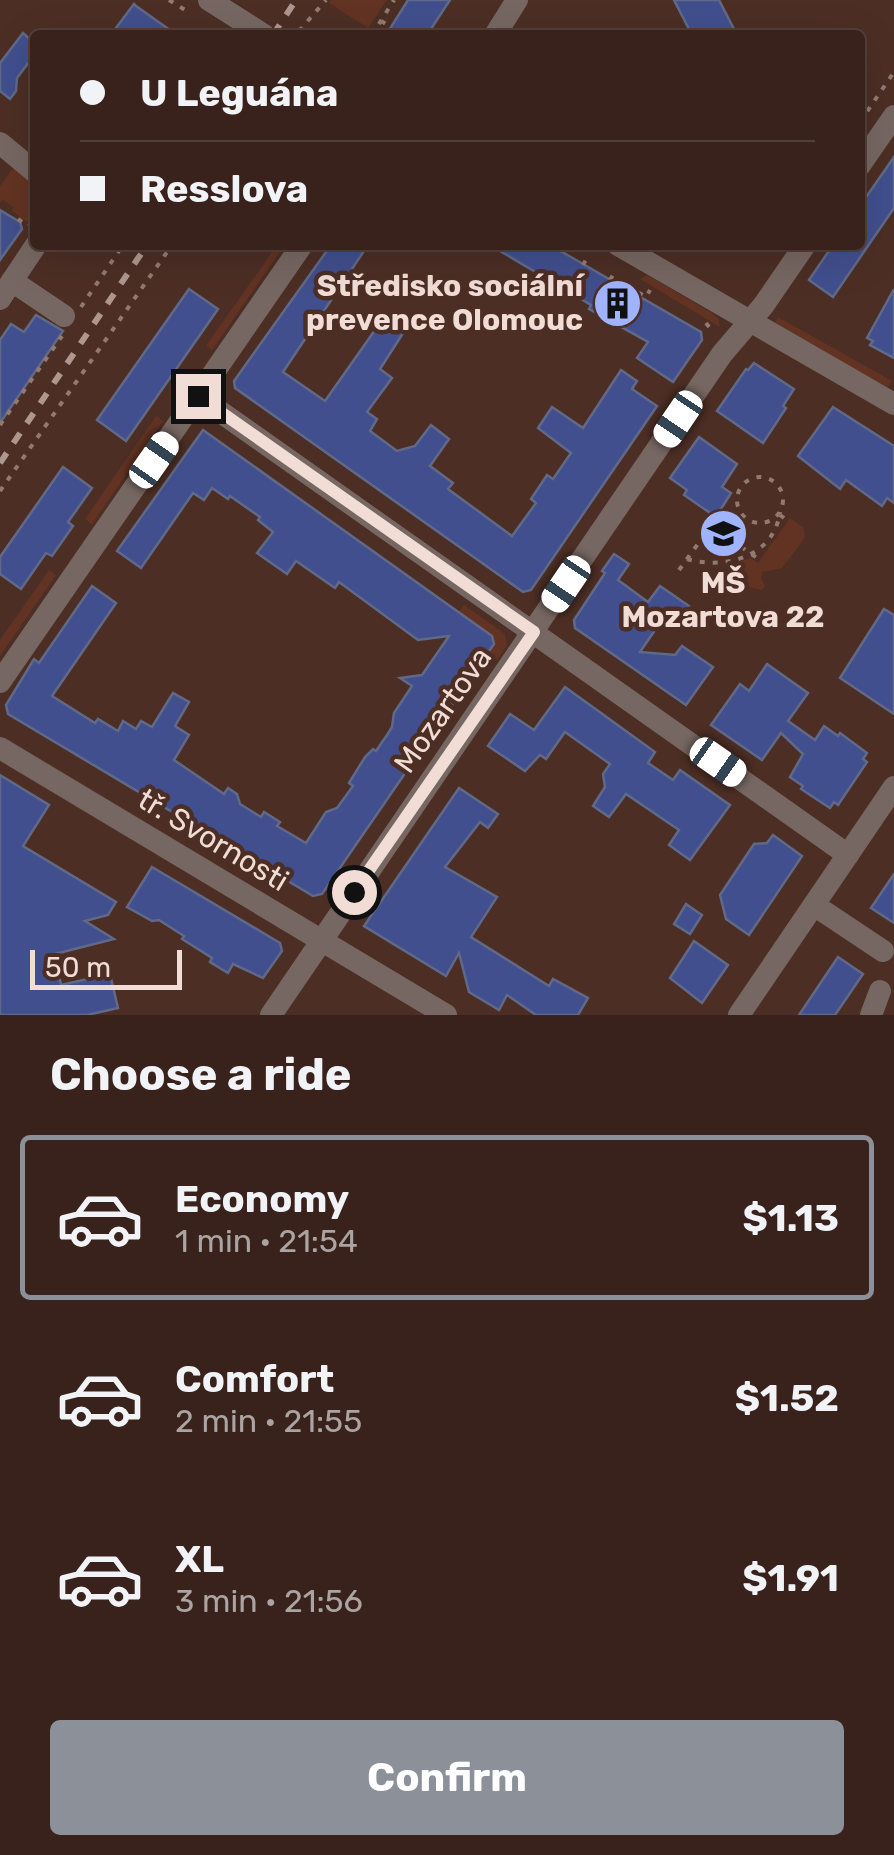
<!DOCTYPE html>
<meta charset="utf-8">
<style>
:root{--surface:#39221b;--page:#402a24;--text:#f1f3f6;--muted:#aba4a3;--line:#533f3a;--accent:#8c9099}
body{margin:0;font-family:Rubik,sans-serif;background:var(--page);color:var(--text);height:100vh;display:flex;flex-direction:column;font-size:38px;white-space:nowrap}
*{box-sizing:border-box;margin:0}
p{font-size:32px;color:var(--muted)}
.icon{flex:none;width:55px;height:55px;fill:none;stroke:currentColor;stroke-width:2;stroke-linecap:round;stroke-linejoin:round}
.map{position:relative;height:1015px;overflow:hidden}
.panel{display:flex;flex-direction:column;background:var(--surface);flex:1}
.panel>*{flex:none}
.top-card{position:absolute;left:30px;top:30px;width:835px;height:220px;border-radius:10px;box-shadow:0 10px 40px #0002,0 0 0 2px var(--line);display:grid;align-content:center;height:220px;padding:0 50px;background:var(--surface)}
.scale{position:absolute;left:30px;bottom:25px;width:152px;box-sizing:border-box;padding-left:10px;border:5px solid #f1ddd6;border-top:0;font-size:28px;line-height:35px;white-space:nowrap;color:#f1ddd6;-webkit-text-stroke:8px #4c2e24;paint-order:stroke}
.end{position:absolute;width:45px;height:45px;margin:-22px;border:12px solid #f1ddd6;background:#111;box-shadow:0 0 0 5px #111}
.from{border-radius:50%}
.car{position:absolute;width:30px;height:60px;margin:-30px -15px;border-radius:12px;box-shadow:0 0 8px 2px #0007;background:linear-gradient(#fff 24%,#345 0 40%,#fff 0 76%,#345 0 86%,#fff 0)}
.top-card b{display:flex;align-items:center;gap:35px;height:95px;font-size:38px}
.top-card b+b{border-top:2px solid var(--line)}
.top-card i{width:25px;height:25px;background:var(--text)}
ul{padding:0;list-style:none}
li{display:flex;align-items:center;gap:30px;height:165px;margin:0 20px 15px;padding:0 30px;border:5px solid transparent;border-radius:10px}
li div{flex:1}
li b{display:block;font-size:38px}
li em{font-style:normal;font-weight:700}
li.current{border-color:var(--accent)}
li>.icon{width:90px;height:90px;stroke-width:1.5}
h2{padding:0 50px;font-size:45px;line-height:120px}
.action{display:flex;gap:20px;margin-top:auto;padding:20px 50px}
.action a{flex:1;height:115px;border-radius:10px;background:var(--accent);color:#fff;font-size:40px;font-weight:700;line-height:115px;text-align:center}
.map>svg:first-child{display:block}
.green{fill:#623322}
.building{fill:#414f8e;stroke:#606987;stroke-width:2.5}
.lines{fill:none;stroke-linecap:round;stroke-linejoin:round}
.path{stroke:#937a71;stroke-width:4;stroke-dasharray:5 8;stroke-linecap:butt}
.minor{stroke:#776762;stroke-width:22}
.rail{stroke:#af978e;stroke-width:6;stroke-dasharray:12 12;stroke-linecap:butt}
.route{stroke:#f1ddd6;stroke-width:12}
.labels{text-anchor:middle;stroke-width:9;stroke-linejoin:round;paint-order:stroke}
.poi-label{font-size:30px;font-weight:bold;fill:#f1ddd6;stroke:#4c2e24;text-anchor:end}
.street-label{font-size:30px;fill:#f1ddd6;stroke:#4c2e24}
</style>
<div class="map">
<svg width="894" height="1015" viewBox="0 0 894 1015">
<rect width="100%" height="100%" fill="#4c2e24"/>
<g class="green">
<path d="M331 0H387L368 28 329 3Z"/>
<path d="M17 163 35 180V210L27 222 12 211 13 207 3 200 0 203V186Z"/>
<path d="M277 245 284 246 212 350 206 346Z"/>
<path d="M647 275 710 312 718 318 720 327 640 279Z"/>
<path d="M778 317 892 381 888 387 779 328 774 324Z"/>
<path d="M156 416 163 421 92 524 85 519Z"/>
<path d="M790 518 804 528 805 538 782 568 763 572 761 578 765 586 762 590 745 586 726 566 750 558 758 563Z"/>
<path d="M49 570 56 575 0 656V640Z"/>
<path d="M464 605 505 634 507 645 497 660 488 652 494 644 492 636 459 613Z"/>
</g>
<g class="building">
<path d="M408 0H450L427 35H386Z"/>
<path d="M674 0H719L737 35H692Z"/>
<path d="M134 4 136 6 177 35H126L116 28Z"/>
<path d="M23 33 35 44V54L17 78 16 91 10 99 0 91V63Z"/>
<path d="M894 157V208L833 297 809 280 833 245H860V206Z"/>
<path d="M0 210 20 222 22 229 0 260Z"/>
<path d="M331 245H368L283 372 325 401 387 313 407 327 380 369 392 378 367 412 377 419 370 431 397 451 415 446 431 425 449 439 430 466 453 483 448 489 512 536 536 503 531 499 547 475 553 479 571 453 538 428 552 407 583 428 621 370 637 381 632 389 657 406 531 590 523 592 235 388 234 381Z"/>
<path d="M490 245H550L701 332 702 340 673 382 637 358 648 342 589 309 591 305Z"/>
<path d="M189 289 218 309 126 441 97 420Z"/>
<path d="M894 289V358L870 345 873 341 867 338Z"/>
<path d="M36 315 63 331 0 423V340L11 324 24 332Z"/>
<path d="M754 363 794 389 783 406 786 408 763 443 717 411 746 369 748 370Z"/>
<path d="M833 407 894 446V503L887 498 882 506 846 480 840 489 798 456Z"/>
<path d="M203 430 492 636 494 644 322 894 313 896 8 714 6 705 34 659 39 663 92 586 116 603 52 696 95 723 98 719 118 731 123 721 136 729 141 721 152 727 173 693 189 702 175 726 189 735 174 760 224 794 228 788 237 794 240 804 261 817 264 812 280 822 277 826 306 843 326 812 337 808 353 786 349 783 365 757 373 749 376 751 387 735 392 727 394 713 412 686 400 678 422 675 449 636 418 640 339 582 335 588 296 561 287 574 257 553 273 532 258 520 260 517 230 496 228 499 212 488 204 500 193 493 141 568 117 551Z"/>
<path d="M699 437 737 464 722 487 731 493 716 517 684 495 687 490 670 478Z"/>
<path d="M63 467 92 488 68 522 73 526 52 556 46 553 21 589 0 574V557Z"/>
<path d="M614 554 629 564 618 580 648 602 660 586 689 606 676 625 664 617 640 652 675 655 682 646 713 667 686 705 575 628 574 620 605 573 602 571Z"/>
<path d="M884 609 894 615V714L840 678Z"/>
<path d="M767 664 808 693 788 721 815 740 824 726 838 736 840 733 867 753 863 759 867 762 838 805 834 802 830 808 801 789 803 786 790 777 803 754 781 733 762 760 711 725 740 684 749 691Z"/>
<path d="M565 687 655 752 648 763 673 780 680 770 730 805 690 860 669 845 679 830 626 794 609 817 593 806 605 787 603 774 610 764 565 732 546 759 540 755 525 771 488 746 510 714 534 730Z"/>
<path d="M0 775 49 805 23 846 116 902 108 915 85 921 114 939 55 954 61 985 110 974 118 1008 87 1015H0Z"/>
<path d="M459 788 498 814 488 828 480 822 445 867 497 897 471 937 549 986 553 979 588 998 578 1015H536L507 995 499 1010 469 992 459 953 446 976 364 926Z"/>
<path d="M773 835 802 856 749 935 726 919 720 895 754 844 767 843Z"/>
<path d="M152 867 280 943 282 951 263 978 233 964 228 973 210 962 212 958 182 939 184 936 159 920 152 921 127 907Z"/>
<path d="M894 874V923L871 908Z"/>
<path d="M686 904 702 915 690 934 674 924Z"/>
<path d="M694 941 728 965 702 1003 670 978Z"/>
<path d="M838 957 863 974 835 1015H799Z"/>
</g>
<g class="lines">
<g class="path">
<path d="M169 0 190 13"/>
<path d="M381 21 391 27"/>
<path d="M299 31 326 0"/>
<path d="M372 35 394 0"/>
<path d="M860 122 894 72"/>
<path d="M18 219 28 226"/>
<path d="M29 226 35 216"/>
<path d="M583 265 589 254"/>
<path d="M610 280 616 270"/>
<path d="M617 284 619 281 646 297 650 290"/>
<path d="M81 307 123 245"/>
<path d="M706 323 714 333"/>
<path d="M0 425 62 336"/>
<circle cx="760" cy="500" r="23"/>
<path d="M0 491 172 245"/>
<path d="M780 515 788 521"/>
<path d="M687 559C725 570 774 557 780 512"/>
<path d="M679 570 711 526 760 560"/>
</g>
<g class="minor">
<path d="M209 0 264 35"/>
<path d="M495 35 517 0"/>
<path d="M0 143 35 172"/>
<path d="M860 165 894 116"/>
<path d="M618 245 894 404"/>
<path d="M12 281 64 316"/>
<path d="M0 299 36 245"/>
<path d="M198 396 848 855"/>
<path d="M0 682 302 245"/>
<path d="M0 748 446 1015"/>
<path d="M814 905 883 951"/>
<path d="M271 1015 722 354 763 306 805 245"/>
<path d="M739 1015 894 787"/>
<path d="M871 1015 880 991"/>
</g>
<g class="rail">
<path d="M273 35 296 0"/>
<path d="M0 463 147 245"/>
</g>
</g>
<g class="lines">
<path class="route" d="M198 396 534 632 354 892"/>
</g>
<defs>
<symbol id="building-disc" viewBox="-11 -11 22 22"><circle r="9.5" fill="#a0b3fd" stroke="#4c2e24"/><path d="M-4-6H4V6H1V3H-1V6H-4ZM-2.5-4.3h1.7v1.8h-1.7ZM.8-4.3h1.7v1.8H.8ZM-2.5-1h1.7V.8h-1.7ZM.8-1h1.7V.8H.8Z" fill="#111"/></symbol>
<symbol id="school-disc" viewBox="-11 -11 22 22"><circle r="9.5" fill="#a0b3fd" stroke="#4c2e24"/><path d="M0-5L7-2L0 1L-7-2ZM-4 1L0 2.5L4 1V4Q0 6-4 4Z" fill="#111"/></symbol>
</defs>
<g fill-rule="evenodd">
<use href="#building-disc" x="590" y="276" width="55" height="55"/>
<use href="#school-disc" x="696" y="506" width="55" height="55"/>
</g>
<g class="labels">
<g class="poi-label">
<text x="583" y="296">Středisko sociální<tspan x="583" dy="34">prevence Olomouc</tspan></text>
<text x="723" y="593" text-anchor="middle">MŠ<tspan x="723" dy="34">Mozartova 22</tspan></text>
</g>
<g class="street-label">
<text transform="translate(443 710) rotate(-55)" y="10">Mozartova</text>
<text transform="translate(213 840) rotate(31)" y="10">tř. Svornosti</text>
</g>
</g>
</svg>
<div class="scale">50 m</div>
<i class="end from" style="left:354px;top:892px"></i>
<i class="end" style="left:198px;top:396px"></i>
<i class="car" style="left:678px;top:419px;rotate:214deg"></i>
<i class="car" style="left:154px;top:460px;rotate:35deg"></i>
<i class="car" style="left:566px;top:584px;rotate:214deg"></i>
<i class="car" style="left:718px;top:762px;rotate:125deg"></i>
<div class="top-card">
<b><i class="from"></i>U Leguána</b>
<b><i></i>Resslova</b>
</div>
</div>
<section class="panel">
<h2>Choose a ride</h2>
<ul>
<li class="current"><svg class="icon" aria-label="car" viewBox="0 0 24 24"><path d="M5 17H2v-5l4-1 3-4h7l3 4 3 1v5h-3M9 17h6M6 11h13"/><circle cx="7" cy="17" r="2"/><circle cx="17" cy="17" r="2"/></svg><div><b>Economy</b><p>1 min · 21:54</p></div><em>$1.13</em></li>
<li><svg class="icon" aria-label="car" viewBox="0 0 24 24"><path d="M5 17H2v-5l4-1 3-4h7l3 4 3 1v5h-3M9 17h6M6 11h13"/><circle cx="7" cy="17" r="2"/><circle cx="17" cy="17" r="2"/></svg><div><b>Comfort</b><p>2 min · 21:55</p></div><em>$1.52</em></li>
<li><svg class="icon" aria-label="car" viewBox="0 0 24 24"><path d="M5 17H2v-5l4-1 3-4h7l3 4 3 1v5h-3M9 17h6M6 11h13"/><circle cx="7" cy="17" r="2"/><circle cx="17" cy="17" r="2"/></svg><div><b>XL</b><p>3 min · 21:56</p></div><em>$1.91</em></li>
</ul>
<div class="action"><a>Confirm</a></div>
</section>
